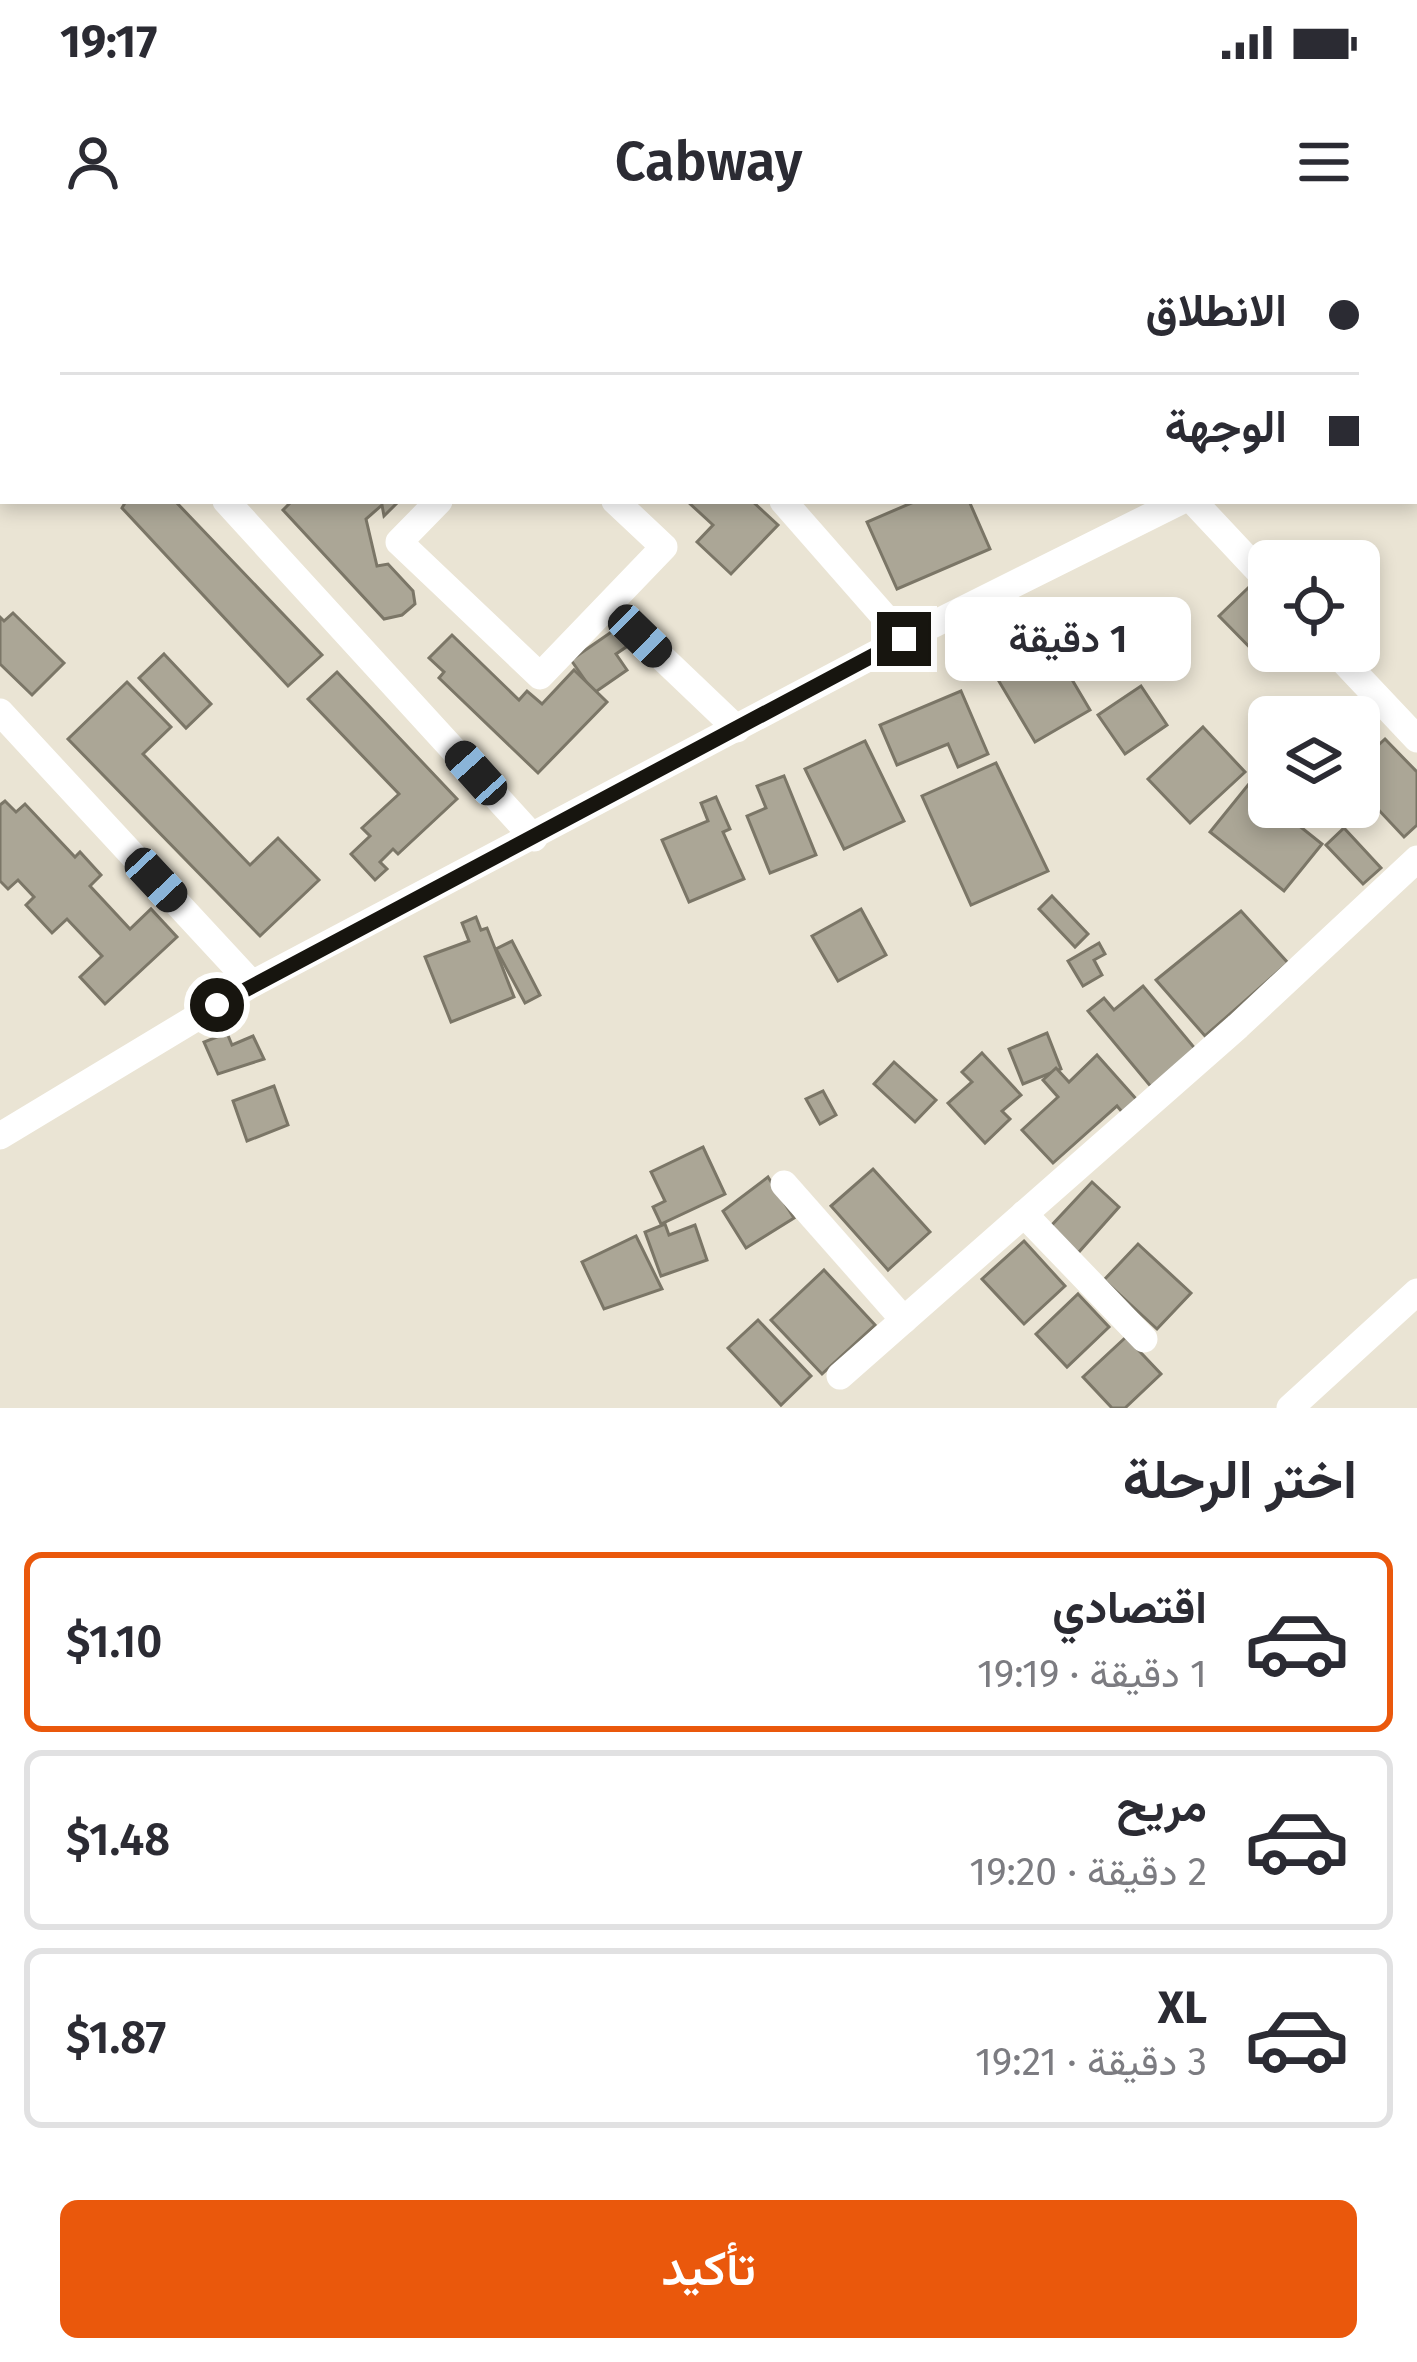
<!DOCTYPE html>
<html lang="ar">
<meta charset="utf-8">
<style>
:root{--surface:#fff;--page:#f2f2f3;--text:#2b2b33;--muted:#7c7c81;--line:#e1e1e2;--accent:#ea580c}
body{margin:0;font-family:"Fira Sans",Vazirmatn,sans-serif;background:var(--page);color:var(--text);direction:rtl;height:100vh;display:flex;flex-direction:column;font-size:45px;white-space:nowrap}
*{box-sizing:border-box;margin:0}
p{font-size:39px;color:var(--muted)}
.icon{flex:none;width:66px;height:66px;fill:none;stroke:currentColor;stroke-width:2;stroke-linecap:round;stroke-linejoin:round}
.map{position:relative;height:1168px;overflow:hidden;direction:ltr}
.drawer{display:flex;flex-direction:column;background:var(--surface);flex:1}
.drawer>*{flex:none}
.guide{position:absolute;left:0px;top:0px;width:1419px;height:264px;box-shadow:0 6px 18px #0003;direction:rtl;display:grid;align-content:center;height:264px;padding:0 60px;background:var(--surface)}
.tools{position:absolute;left:1248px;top:300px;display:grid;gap:24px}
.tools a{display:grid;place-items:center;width:132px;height:132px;border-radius:18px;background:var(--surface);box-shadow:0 6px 18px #0003;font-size:60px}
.end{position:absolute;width:54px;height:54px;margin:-27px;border:15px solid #17150f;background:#fff;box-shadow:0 0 0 6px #fff}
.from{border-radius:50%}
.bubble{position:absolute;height:84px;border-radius:18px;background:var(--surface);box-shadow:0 6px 18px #0003;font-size:39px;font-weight:600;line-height:84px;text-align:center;direction:rtl}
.car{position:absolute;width:36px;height:72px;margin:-36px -18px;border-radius:15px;box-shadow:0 0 9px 3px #0007;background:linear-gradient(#222 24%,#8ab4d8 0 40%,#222 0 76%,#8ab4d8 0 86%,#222 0)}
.guide b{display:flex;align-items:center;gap:42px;height:114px;font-size:45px}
.guide b+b{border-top:3px solid var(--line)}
.guide i{width:30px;height:30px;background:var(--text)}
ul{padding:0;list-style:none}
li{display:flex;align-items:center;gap:36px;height:180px;margin:0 24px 18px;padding:0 36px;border:6px solid var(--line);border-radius:18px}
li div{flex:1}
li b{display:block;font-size:45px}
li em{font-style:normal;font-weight:600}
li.selected{border-color:var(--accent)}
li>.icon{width:108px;height:108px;stroke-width:1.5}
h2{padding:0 60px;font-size:54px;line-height:144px}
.action{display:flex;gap:24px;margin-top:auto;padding:24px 60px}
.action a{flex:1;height:138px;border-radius:18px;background:var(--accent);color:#fff;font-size:48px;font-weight:600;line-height:138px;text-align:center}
.status{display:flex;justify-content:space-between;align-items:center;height:84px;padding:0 60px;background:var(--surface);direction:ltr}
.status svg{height:33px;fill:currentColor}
header{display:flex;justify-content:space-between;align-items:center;height:156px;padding:0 60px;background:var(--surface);font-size:54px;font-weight:600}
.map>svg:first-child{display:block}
.building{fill:#aba696;stroke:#7b7667;stroke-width:3}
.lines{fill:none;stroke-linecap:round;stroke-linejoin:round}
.minor{stroke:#fff;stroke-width:27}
.route{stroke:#17150f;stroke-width:15}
</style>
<div class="status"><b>19:17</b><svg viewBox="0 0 49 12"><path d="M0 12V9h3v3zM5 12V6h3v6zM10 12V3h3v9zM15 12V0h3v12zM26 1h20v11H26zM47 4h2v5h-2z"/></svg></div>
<header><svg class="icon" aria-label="menu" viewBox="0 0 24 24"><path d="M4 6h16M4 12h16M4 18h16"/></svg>Cabway<svg class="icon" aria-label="person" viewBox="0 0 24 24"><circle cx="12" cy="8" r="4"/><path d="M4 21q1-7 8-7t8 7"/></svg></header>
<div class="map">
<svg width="1417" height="1168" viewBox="0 0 1417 1168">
<rect width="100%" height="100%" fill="#eae4d4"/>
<g class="building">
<path d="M1141 0H1197L1199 3H1144Z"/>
<path d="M126 261H175L322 415 288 446 122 268Z"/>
<path d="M292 261H399L384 276 382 265 366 279 377 326 388 324 413 351 415 364 402 375 384 379 283 270Z"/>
<path d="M687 261H752L778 285 731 334 697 302 713 285Z"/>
<path d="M916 261H969L990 309 897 349 867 282Z"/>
<path d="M1248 348 1269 369V411H1280L1266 424 1219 376Z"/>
<path d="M13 373 64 423 32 455 0 424V377L4 381Z"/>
<path d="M1039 384 1090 470 1035 502 984 416Z"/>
<path d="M620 386 632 403 616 414 627 430 594 453 571 420Z"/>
<path d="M452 395 519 460 527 451 542 464 574 430 607 462 538 533 439 438 444 432 429 418Z"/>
<path d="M164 414 211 464 186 488 139 438Z"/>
<path d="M337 432 457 559 398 614 393 609 380 622 387 629 375 640 351 614 370 596 362 588 399 554 308 459Z"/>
<path d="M127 442 171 487 143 514 250 625 278 598 319 640 260 696 68 499Z"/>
<path d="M1141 446 1167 485 1125 514 1098 475Z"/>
<path d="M961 451 988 514 958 527 948 504 897 525 880 485Z"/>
<path d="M1203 487 1245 532 1190 583 1148 539Z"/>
<path d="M1385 499 1417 532V585L1404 597 1359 549V523Z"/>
<path d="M865 501 904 581 844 609 805 529Z"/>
<path d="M996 523 1048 631 971 665 922 556Z"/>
<path d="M784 536 816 615 770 633 747 576 766 568 757 546Z"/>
<path d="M1248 545 1322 604 1284 651 1210 592Z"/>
<path d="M716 557 730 589 723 592 744 639 689 662 662 600 708 581 701 563Z"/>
<path d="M5 561 16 572 25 564 75 617 80 612 101 635 90 646 130 689 151 669 177 697 105 764 80 737 102 716 67 679 52 693 26 665 34 657 18 640 8 649 0 641V565Z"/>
<path d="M1344 588 1381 628 1363 644 1326 605Z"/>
<path d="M1052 656 1088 694 1075 707 1039 669Z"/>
<path d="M861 669 886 715 838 741 812 696Z"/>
<path d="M1241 671 1288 723 1205 796 1156 740Z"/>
<path d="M476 677 481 690 487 688 514 757 451 782 425 717 469 701 462 683Z"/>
<path d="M512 701 540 755 525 763 496 709Z"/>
<path d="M1099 703 1105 714 1094 720 1102 735 1083 746 1068 721Z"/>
<path d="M1143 746 1197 811 1152 848 1088 771 1104 758 1114 770Z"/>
<path d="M227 793 232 805 253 796 264 819 218 834 204 802Z"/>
<path d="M1047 793 1061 829 1023 844 1009 809Z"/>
<path d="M982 813 1021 855 1002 871 1010 879 985 903 948 863 972 842 962 832Z"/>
<path d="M1097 815 1137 860 1123 873 1117 866 1053 923 1022 890 1058 857 1043 840 1056 828 1069 842Z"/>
<path d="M894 822 936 860 915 882 874 844Z"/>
<path d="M274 846 288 885 247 901 233 861Z"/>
<path d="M823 851 836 875 820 884 806 859Z"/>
<path d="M703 907 725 954 661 984 653 967 665 961 651 932Z"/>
<path d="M873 929 930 992 888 1030 831 966Z"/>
<path d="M768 937 794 978 746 1008 723 971Z"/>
<path d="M1092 942 1119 967 1078 1013 1050 987Z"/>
<path d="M665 984 669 995 695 985 707 1020 661 1036 645 992Z"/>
<path d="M636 996 662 1049 604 1069 582 1022Z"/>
<path d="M1024 1001 1065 1046 1024 1084 982 1039Z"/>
<path d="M1138 1004 1191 1053 1157 1089 1104 1040Z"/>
<path d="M824 1030 875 1085 822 1134 771 1080Z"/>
<path d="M1078 1054 1109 1087 1067 1127 1036 1094Z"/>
<path d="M758 1080 811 1136 781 1165 728 1108Z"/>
<path d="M1126 1097 1161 1134 1125 1168H1112L1083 1137Z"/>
</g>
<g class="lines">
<g class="minor">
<path d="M1131 0 1133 3"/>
<path d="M21 3 24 0"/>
<path d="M528 3 531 0"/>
<path d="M953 3 958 0"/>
<path d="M1416 15 1417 14"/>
<path d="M0 29 3 33"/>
<path d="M226 261 534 598"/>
<path d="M439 261 399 302 540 436 664 307 615 261"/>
<path d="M783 261 904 399"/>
<path d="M1193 261 1269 342"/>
<path d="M608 366 737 489"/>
<path d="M1334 411 1417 499"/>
<path d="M0 472 252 744"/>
<path d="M0 896 252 744 904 399 1181 261"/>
<path d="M784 944 904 1080"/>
<path d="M1024 974 1144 1099"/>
<path d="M840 1136 1238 786 1417 619"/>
<path d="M1290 1168 1417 1052"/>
</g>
</g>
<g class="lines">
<path class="route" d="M217 765 904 399"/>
</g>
</svg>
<div class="tools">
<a><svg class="icon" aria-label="locate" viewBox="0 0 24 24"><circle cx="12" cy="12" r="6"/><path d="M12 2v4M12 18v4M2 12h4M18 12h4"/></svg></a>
<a><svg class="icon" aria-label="layers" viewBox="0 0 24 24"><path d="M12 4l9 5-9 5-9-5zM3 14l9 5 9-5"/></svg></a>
</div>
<i class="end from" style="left:217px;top:765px"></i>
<i class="end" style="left:904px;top:399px"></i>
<div class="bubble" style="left:945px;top:357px;width:246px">1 دقيقة</div>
<i class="car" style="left:640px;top:396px;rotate:134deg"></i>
<i class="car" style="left:476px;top:533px;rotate:318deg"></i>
<i class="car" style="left:156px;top:640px;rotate:137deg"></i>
<div class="guide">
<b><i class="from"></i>الانطلاق</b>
<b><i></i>الوجهة</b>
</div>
</div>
<section class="drawer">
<h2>اختر الرحلة</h2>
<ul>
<li class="selected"><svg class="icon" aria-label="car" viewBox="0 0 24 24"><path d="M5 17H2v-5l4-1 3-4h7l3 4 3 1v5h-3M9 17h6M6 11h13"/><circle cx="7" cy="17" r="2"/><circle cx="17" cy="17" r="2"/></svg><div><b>اقتصادي</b><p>1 دقيقة · 19:19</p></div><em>$1.10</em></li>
<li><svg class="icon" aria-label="car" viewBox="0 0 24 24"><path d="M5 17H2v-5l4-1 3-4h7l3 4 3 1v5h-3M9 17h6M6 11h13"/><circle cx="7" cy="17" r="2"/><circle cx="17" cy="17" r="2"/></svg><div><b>مريح</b><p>2 دقيقة · 19:20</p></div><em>$1.48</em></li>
<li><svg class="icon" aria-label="car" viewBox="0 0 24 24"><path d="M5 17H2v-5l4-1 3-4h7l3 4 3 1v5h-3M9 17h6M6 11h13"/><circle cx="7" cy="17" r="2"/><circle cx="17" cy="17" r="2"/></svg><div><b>XL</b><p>3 دقيقة · 19:21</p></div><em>$1.87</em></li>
</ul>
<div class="action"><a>تأكيد</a></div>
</section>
